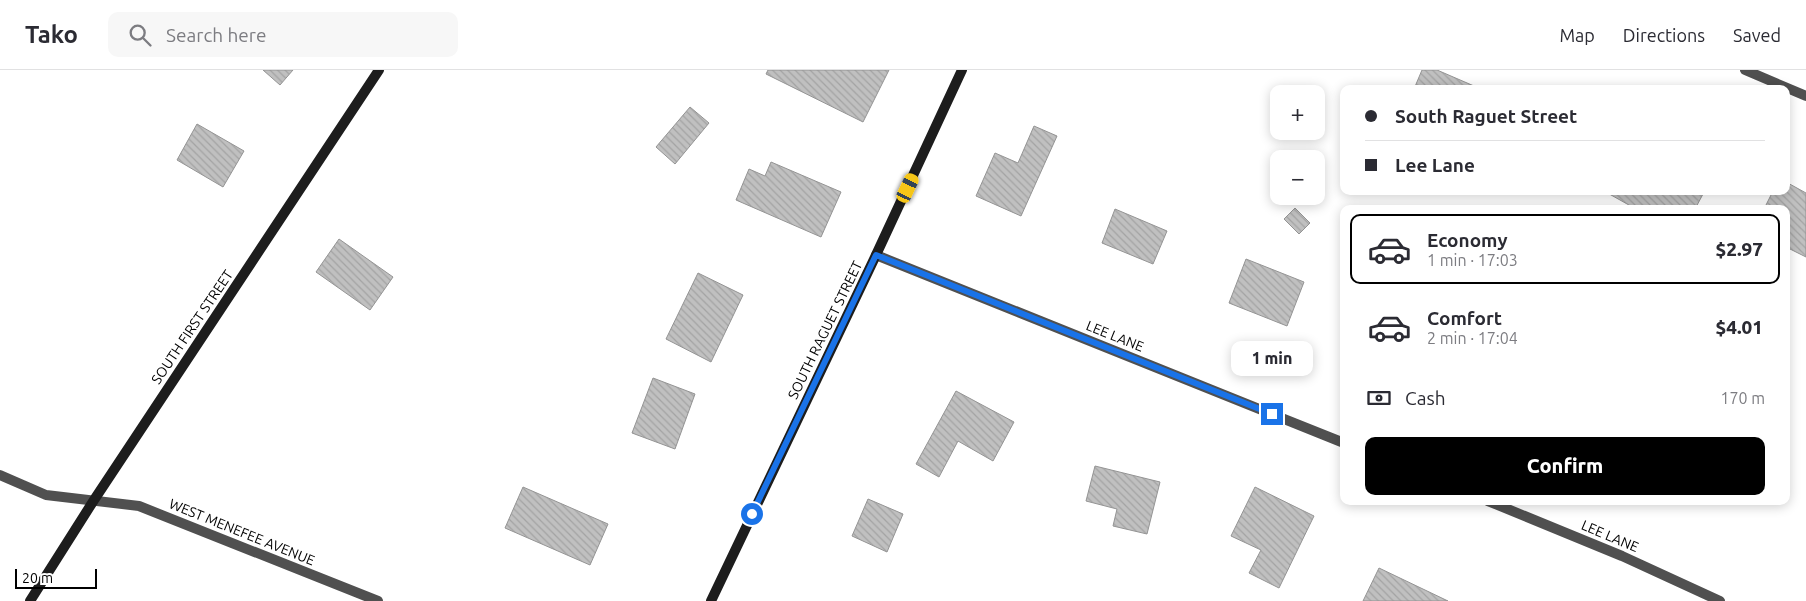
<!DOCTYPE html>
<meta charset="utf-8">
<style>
:root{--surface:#fff;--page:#f7f7f7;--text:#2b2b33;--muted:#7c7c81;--line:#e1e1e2;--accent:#000}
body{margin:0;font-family:Ubuntu,sans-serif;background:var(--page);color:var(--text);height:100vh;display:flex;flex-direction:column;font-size:19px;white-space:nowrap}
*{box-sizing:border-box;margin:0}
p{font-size:16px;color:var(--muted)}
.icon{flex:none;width:28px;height:28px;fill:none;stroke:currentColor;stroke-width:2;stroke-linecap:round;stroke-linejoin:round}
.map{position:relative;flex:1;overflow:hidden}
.side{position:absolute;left:1340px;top:135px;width:450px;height:300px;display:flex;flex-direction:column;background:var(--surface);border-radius:10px;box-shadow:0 2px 12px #0003}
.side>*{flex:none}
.guide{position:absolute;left:1340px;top:15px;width:450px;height:110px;border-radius:10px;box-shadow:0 2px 12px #0003;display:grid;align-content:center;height:110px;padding:0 25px;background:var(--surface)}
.fabs{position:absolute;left:1270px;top:15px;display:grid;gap:10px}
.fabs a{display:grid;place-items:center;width:55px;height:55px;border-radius:10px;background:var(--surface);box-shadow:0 2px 12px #0003;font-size:25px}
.scale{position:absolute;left:15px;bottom:12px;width:82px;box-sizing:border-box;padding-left:5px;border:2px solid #000;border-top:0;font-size:14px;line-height:18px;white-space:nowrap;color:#000;-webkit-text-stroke:4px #fff;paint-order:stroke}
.end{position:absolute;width:22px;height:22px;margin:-11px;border:6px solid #1a73e8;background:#fff;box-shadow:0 0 0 2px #fff}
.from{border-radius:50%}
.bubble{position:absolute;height:35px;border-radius:10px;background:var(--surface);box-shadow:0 2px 12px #0003;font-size:16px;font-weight:800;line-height:35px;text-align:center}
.car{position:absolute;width:15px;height:30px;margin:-15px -8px;border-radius:6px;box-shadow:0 0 4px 1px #0007;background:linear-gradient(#f5c518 24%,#345 0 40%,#f5c518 0 76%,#345 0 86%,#f5c518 0)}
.guide b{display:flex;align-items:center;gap:18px;height:48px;font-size:19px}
.guide b+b{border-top:1px solid var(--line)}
.guide i{width:12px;height:12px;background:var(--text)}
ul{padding:9px 0 0;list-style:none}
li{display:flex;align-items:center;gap:15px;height:70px;margin:0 10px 8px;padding:0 15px;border:2px solid transparent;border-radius:10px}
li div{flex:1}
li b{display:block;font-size:19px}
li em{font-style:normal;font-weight:800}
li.active{border-color:var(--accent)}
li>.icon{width:45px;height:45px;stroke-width:1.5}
.pay{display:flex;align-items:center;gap:12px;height:55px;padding:0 25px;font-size:19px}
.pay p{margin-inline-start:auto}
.cta{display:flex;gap:10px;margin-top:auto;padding:10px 25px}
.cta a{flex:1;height:58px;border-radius:10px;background:var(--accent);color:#fff;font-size:20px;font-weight:800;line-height:58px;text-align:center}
header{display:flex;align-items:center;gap:30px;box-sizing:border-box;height:70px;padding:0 25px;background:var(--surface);border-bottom:1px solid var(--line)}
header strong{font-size:24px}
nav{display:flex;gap:28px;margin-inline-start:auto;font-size:18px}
.search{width:350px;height:45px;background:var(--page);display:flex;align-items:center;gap:12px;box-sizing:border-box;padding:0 18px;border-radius:10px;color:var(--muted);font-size:19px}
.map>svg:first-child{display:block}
.building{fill:url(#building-back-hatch);stroke:#949494}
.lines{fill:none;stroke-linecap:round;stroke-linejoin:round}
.street{stroke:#505050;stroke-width:10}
.secondary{stroke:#1d1d1d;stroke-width:10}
.route{stroke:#1a73e8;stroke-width:6}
.labels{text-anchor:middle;stroke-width:4;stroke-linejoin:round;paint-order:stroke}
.street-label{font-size:14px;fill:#000;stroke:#fff}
</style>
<header>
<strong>Tako</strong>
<div class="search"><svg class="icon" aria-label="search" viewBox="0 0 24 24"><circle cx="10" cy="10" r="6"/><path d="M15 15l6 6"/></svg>Search here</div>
<nav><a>Map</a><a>Directions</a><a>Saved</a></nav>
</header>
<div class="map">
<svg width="1806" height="531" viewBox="0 0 1806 531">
<defs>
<pattern id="building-back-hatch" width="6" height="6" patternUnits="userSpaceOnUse" patternTransform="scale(1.25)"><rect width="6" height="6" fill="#c0c0c0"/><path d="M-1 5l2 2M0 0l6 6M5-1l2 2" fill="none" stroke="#a3a3a3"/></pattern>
</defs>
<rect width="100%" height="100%" fill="#fff"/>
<g class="building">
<path d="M263 0H293L280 15Z"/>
<path d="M768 0H889L863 52 766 4Z"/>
<path d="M1422 0H1437L1481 19H1414Z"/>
<path d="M690 37 709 53 675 94 656 77Z"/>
<path d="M197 54 244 81 223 117 177 90Z"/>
<path d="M1034 56 1057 66 1021 146 976 126 995 83 1018 93Z"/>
<path d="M771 92 841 122 821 167 736 130 749 99 765 106Z"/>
<path d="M1786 112 1806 123V187L1786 177V139H1764L1773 121H1786Z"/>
<path d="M1604 121H1698L1703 124 1695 139H1636Z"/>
<path d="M1295 138 1310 153 1299 164 1284 149Z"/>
<path d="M1115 139 1167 161 1153 194 1102 173Z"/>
<path d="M339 169 393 207 370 240 316 202Z"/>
<path d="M1246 189 1304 212 1287 256 1229 233Z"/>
<path d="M698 203 743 225 711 292 666 269Z"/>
<path d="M653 308 695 324 675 379 632 363Z"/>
<path d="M956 321 1014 352 993 391 958 371 939 407 916 394Z"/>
<path d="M1095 396 1160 412 1147 464 1113 456 1117 439 1086 431Z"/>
<path d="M523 417 608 454 590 495 505 458Z"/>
<path d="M1255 417 1314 446 1279 518 1249 503 1261 480 1231 466Z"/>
<path d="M868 429 903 444 887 482 852 466Z"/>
<path d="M1379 498 1448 531H1363Z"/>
</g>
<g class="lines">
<g class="street">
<path d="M1745 0 1806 26"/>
<path d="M876 185 1344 373"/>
<path d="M0 405 46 425 139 436 378 531"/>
<path d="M1488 431 1622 486 1720 531"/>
</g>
<g class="secondary">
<path d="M30 531 94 430 379 0"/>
<path d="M711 531 876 185 962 0"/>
</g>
</g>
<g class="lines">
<path class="route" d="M752 444 876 185 1272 344"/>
</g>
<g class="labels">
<g class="street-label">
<text transform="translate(192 257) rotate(-56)" y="5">SOUTH FIRST STREET</text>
<text transform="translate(825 260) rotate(-64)" y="5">SOUTH RAGUET STREET</text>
<text transform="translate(1115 266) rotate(22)" y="5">LEE LANE</text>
<text transform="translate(242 462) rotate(22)" y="5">WEST MENEFEE AVENUE</text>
<text transform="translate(1610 466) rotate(23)" y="5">LEE LANE</text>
</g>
</g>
</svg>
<div class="fabs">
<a>+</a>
<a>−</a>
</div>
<div class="scale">20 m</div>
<i class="end from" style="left:752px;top:444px"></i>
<i class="end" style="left:1272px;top:344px"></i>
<div class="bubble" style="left:1231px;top:271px;width:82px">1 min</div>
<i class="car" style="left:908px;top:118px;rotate:25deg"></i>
<div class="guide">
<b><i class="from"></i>South Raguet Street</b>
<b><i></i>Lee Lane</b>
</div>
<section class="side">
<ul>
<li class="active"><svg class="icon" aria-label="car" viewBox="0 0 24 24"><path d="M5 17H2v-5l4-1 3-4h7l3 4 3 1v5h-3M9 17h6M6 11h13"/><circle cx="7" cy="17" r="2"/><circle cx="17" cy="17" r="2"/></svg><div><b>Economy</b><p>1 min · 17:03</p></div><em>$2.97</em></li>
<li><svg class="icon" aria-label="car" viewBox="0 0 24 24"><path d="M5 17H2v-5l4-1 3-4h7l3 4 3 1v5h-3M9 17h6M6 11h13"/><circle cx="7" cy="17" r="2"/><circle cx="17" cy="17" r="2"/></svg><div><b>Comfort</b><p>2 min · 17:04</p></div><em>$4.01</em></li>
</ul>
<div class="pay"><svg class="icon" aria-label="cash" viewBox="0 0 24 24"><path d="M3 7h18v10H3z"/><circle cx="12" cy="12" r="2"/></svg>Cash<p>170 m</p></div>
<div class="cta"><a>Confirm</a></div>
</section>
</div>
